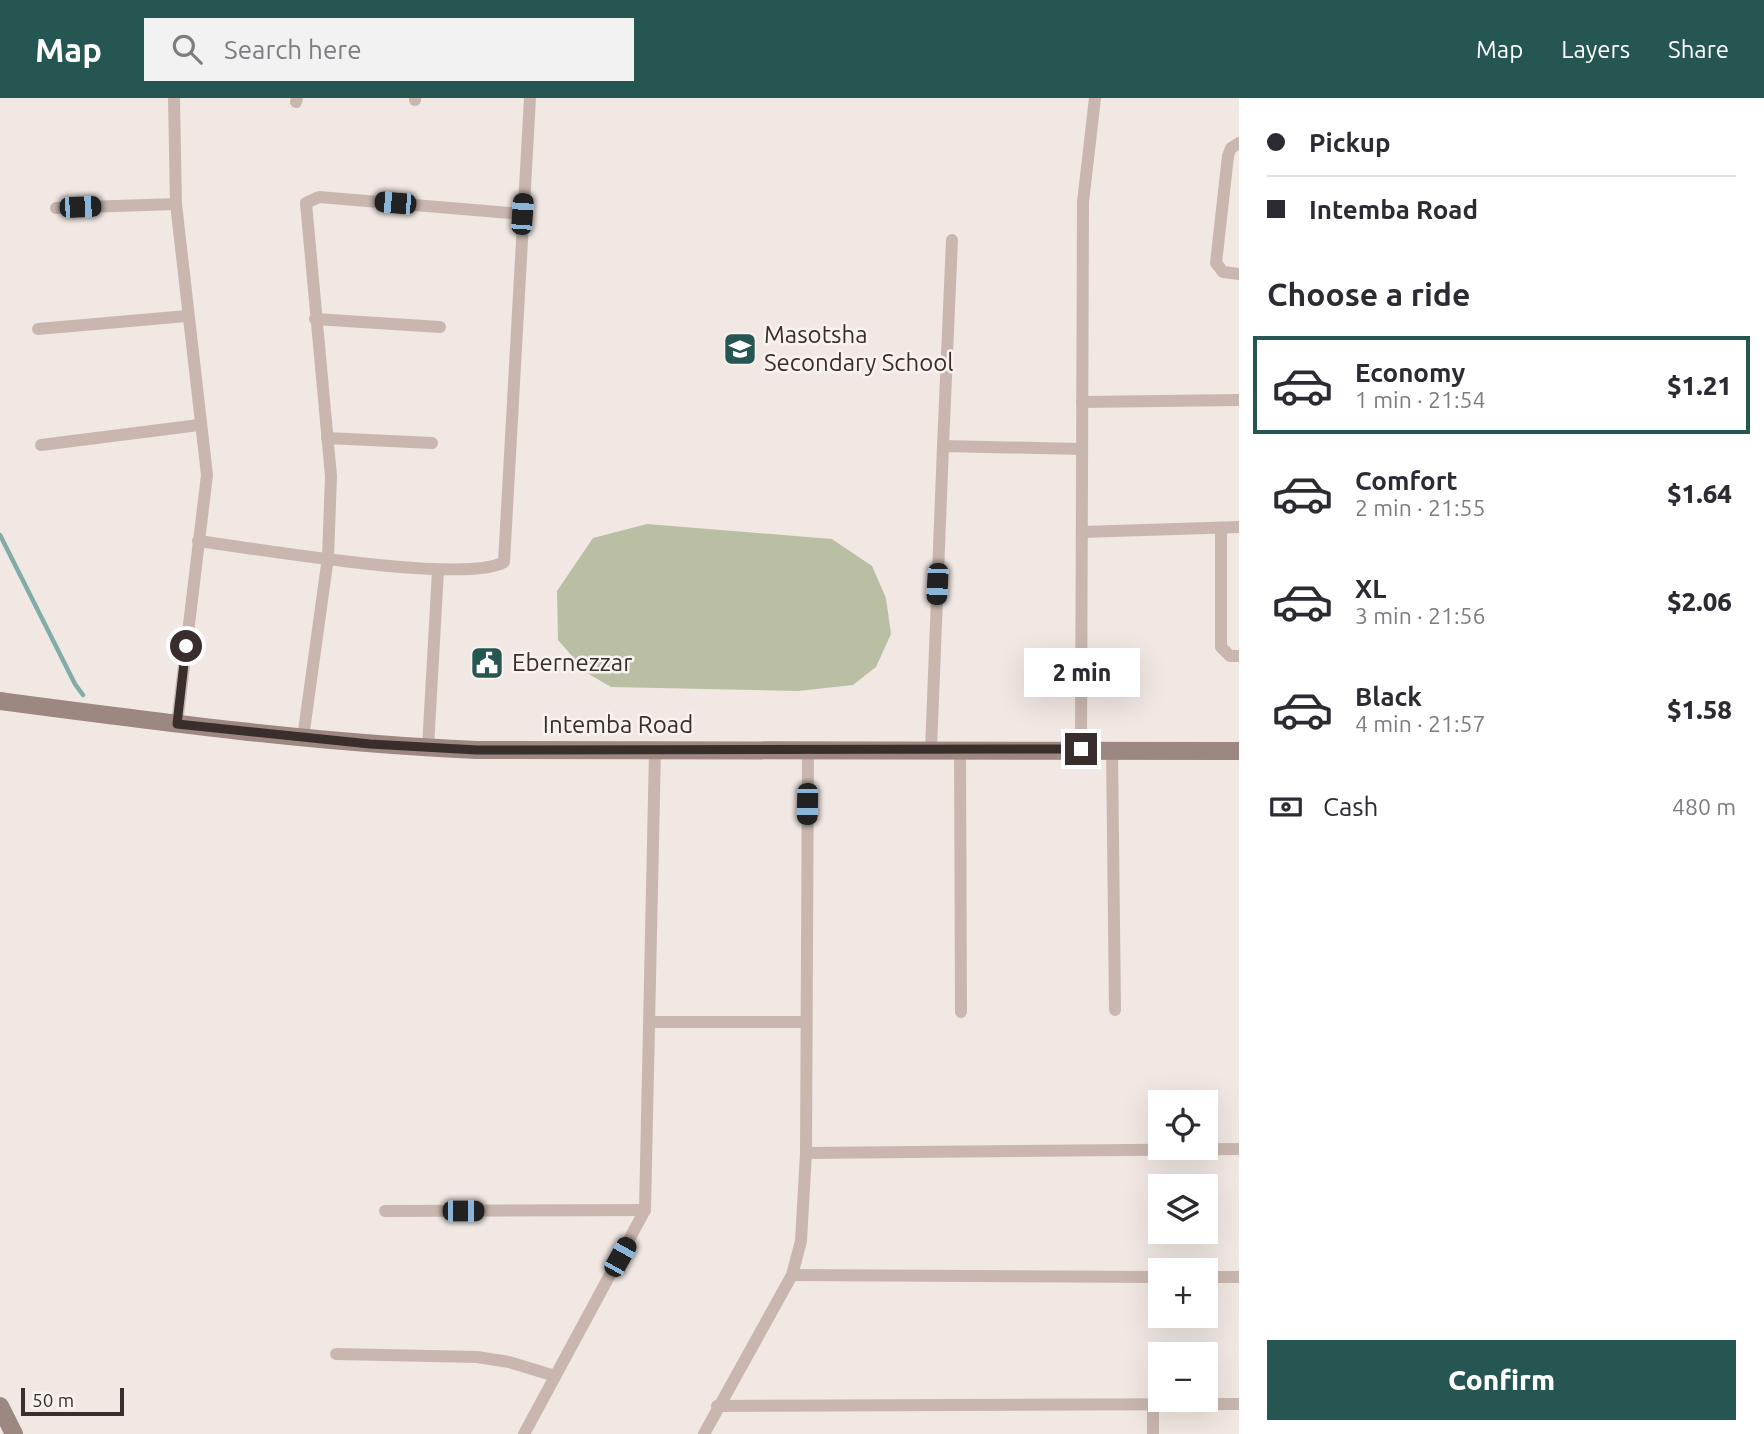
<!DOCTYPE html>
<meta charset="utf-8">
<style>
:root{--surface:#fff;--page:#f2f2f3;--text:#2b2b33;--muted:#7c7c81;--line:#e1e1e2;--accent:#265652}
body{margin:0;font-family:Ubuntu,sans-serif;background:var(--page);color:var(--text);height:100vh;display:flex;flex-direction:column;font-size:26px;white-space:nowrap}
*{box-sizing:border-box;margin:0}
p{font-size:23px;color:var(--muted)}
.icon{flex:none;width:38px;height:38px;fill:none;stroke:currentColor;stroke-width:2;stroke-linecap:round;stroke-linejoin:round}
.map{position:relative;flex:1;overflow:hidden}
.drawer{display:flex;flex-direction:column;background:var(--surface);width:525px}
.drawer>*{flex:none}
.hud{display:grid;align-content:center;height:154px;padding:0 28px;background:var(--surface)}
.tools{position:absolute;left:1148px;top:992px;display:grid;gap:14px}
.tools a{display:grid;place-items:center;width:70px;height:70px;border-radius:0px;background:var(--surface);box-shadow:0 7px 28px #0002;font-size:35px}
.scale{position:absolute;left:21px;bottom:18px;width:103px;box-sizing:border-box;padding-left:7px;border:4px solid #392e2c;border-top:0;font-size:19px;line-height:24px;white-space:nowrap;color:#392e2c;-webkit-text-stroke:5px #f9f3ef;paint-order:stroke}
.end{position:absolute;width:32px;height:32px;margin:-16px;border:9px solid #392e2c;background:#fff;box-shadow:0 0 0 4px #fff}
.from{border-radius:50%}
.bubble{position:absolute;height:49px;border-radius:0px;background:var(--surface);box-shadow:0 7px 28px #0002;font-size:23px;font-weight:800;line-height:49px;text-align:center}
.car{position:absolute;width:21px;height:42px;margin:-21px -10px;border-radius:9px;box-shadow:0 0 5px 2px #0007;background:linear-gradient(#222 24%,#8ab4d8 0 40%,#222 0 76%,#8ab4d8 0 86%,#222 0)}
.hud b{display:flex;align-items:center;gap:24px;height:66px;font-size:26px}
.hud b+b{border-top:2px solid var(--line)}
.hud i{width:18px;height:18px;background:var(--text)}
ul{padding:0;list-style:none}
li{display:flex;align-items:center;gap:21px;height:98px;margin:0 14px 10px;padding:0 14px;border:4px solid transparent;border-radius:0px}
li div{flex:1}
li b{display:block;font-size:26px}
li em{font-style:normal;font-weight:800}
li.selected{border-color:var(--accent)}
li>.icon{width:63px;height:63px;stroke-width:1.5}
h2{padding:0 28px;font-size:32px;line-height:84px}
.pay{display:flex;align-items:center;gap:18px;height:77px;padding:0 28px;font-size:26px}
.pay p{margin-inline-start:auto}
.primary-button{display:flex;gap:14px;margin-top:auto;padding:14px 28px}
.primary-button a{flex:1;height:80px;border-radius:0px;background:var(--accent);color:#fff;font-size:28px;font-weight:800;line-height:80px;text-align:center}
header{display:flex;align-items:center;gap:42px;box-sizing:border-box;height:98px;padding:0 35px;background:var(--accent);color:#fff}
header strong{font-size:33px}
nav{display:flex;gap:38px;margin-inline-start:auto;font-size:24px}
.search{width:490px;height:63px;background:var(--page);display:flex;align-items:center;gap:18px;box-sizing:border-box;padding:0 24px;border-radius:0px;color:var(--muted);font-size:26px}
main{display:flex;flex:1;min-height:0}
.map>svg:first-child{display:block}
.grass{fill:#babfa4}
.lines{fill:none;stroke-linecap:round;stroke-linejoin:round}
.stream{stroke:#84aca7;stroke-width:4.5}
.street{stroke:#c9b7af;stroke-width:12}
.secondary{stroke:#9c8781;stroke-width:18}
.route{stroke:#392e2c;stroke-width:9}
.labels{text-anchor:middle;stroke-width:5;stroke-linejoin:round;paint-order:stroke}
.poi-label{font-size:24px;fill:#392e2c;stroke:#f9f3ef;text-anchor:start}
.street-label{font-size:24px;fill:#392e2c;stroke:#f9f3ef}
</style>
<header>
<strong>Map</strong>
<div class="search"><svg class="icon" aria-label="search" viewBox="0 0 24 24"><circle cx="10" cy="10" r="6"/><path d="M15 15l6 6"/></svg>Search here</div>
<nav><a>Map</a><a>Layers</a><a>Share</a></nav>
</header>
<main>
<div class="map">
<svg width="1239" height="1336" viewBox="0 0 1239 1336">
<rect width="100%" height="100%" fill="#f1e8e3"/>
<path class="grass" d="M647 426 832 441 872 468 886 500 891 536 876 569 853 587 798 593 611 589 587 575 558 542 557 493 593 440Z"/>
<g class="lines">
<path class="stream" d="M0 437 75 586 83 597"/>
<g class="street">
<path d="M174 0 176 106 207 377 177 626"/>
<path d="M415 0V2"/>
<path d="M296 4 297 0"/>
<path d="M1239 45 1231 50 1228 58 1216 165 1223 174 1239 176"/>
<path d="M56 110 176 106"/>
<path d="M315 221 440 229"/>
<path d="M38 231 187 218"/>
<path d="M1082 304 1239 302"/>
<path d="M327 340 432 345"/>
<path d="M41 347 199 327"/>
<path d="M943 348 952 142"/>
<path d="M1221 431V549L1230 558H1239"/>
<path d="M1082 434 1239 429"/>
<path d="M198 443C253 450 465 487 504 464L530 0"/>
<path d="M303 640 328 459 331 378 306 105 319 99 522 116"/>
<path d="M428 649 438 473"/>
<path d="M1081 651 1083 104 1095 0"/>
<path d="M931 652 943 348 1081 351"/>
<path d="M960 652 961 914"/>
<path d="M1112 652 1115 912"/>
<path d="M650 924H805"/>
<path d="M806 1055 1239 1051"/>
<path d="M385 1113 645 1112"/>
<path d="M792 1177 1160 1179"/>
<path d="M1206 1179H1239"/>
<path d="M336 1256 477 1259 509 1264 555 1278"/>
<path d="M1153 1307V1336"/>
<path d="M717 1308 1239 1306"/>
<path d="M524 1336 645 1112 655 652"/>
<path d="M704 1336 792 1177 801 1143 806 1055 808 652"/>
</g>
<g class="secondary">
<path d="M0 603C159 624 317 645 477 652L1239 653"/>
<path d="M0 1308 14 1336"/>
</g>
</g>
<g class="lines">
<path class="route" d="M186 548 177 626 370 646 477 652 1081 651"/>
</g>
<defs>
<symbol id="school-square" viewBox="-11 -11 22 22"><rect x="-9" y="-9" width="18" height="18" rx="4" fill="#265652" stroke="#f9f3ef"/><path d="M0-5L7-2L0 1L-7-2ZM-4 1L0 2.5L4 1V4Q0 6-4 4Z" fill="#fff"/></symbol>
<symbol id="civic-square" viewBox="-11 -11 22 22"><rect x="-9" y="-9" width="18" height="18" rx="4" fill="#265652" stroke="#f9f3ef"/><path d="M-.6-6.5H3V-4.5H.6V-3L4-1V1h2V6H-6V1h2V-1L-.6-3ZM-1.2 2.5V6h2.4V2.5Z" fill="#fff"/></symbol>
</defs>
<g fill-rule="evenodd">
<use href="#school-square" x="721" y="232" width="38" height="38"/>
<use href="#civic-square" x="468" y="546" width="38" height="38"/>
</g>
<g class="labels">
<g class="poi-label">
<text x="764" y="245">Masotsha<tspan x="764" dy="28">Secondary School</tspan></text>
<text x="512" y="573">Ebernezzar</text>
</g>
<g class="street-label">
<text x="618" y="635">Intemba Road</text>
</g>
</g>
</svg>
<div class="tools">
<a><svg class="icon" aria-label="locate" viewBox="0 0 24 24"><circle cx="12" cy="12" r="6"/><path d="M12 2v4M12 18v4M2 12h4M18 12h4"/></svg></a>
<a><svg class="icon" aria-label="layers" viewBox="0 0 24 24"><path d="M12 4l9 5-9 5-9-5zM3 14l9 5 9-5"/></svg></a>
<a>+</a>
<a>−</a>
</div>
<div class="scale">50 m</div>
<i class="end from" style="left:186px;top:548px"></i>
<i class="end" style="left:1081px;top:651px"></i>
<div class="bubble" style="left:1024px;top:550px;width:116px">2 min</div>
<i class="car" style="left:395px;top:105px;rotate:275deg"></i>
<i class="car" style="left:80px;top:109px;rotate:88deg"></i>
<i class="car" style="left:522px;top:116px;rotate:4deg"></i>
<i class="car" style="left:937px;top:486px;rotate:183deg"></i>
<i class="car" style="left:807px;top:706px;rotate:181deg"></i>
<i class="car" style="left:463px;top:1113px;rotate:90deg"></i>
<i class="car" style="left:620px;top:1159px;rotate:29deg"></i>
</div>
<section class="drawer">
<div class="hud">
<b><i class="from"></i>Pickup</b>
<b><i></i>Intemba Road</b>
</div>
<h2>Choose a ride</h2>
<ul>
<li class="selected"><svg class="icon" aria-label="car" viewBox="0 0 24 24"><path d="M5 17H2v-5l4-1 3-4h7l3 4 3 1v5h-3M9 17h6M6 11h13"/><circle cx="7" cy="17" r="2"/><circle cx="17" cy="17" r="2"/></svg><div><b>Economy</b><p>1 min · 21:54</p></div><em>$1.21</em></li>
<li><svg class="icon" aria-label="car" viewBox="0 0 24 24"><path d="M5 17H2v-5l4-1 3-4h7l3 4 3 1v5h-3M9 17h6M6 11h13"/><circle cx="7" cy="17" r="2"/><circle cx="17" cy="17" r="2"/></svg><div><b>Comfort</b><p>2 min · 21:55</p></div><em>$1.64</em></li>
<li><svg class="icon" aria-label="car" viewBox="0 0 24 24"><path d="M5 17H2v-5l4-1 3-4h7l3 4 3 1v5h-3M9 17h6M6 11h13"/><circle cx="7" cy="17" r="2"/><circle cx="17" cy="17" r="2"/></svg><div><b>XL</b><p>3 min · 21:56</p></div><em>$2.06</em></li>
<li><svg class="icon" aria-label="car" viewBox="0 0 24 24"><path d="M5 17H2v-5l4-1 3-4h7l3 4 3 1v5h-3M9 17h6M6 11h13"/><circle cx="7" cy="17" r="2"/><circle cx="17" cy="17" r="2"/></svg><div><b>Black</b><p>4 min · 21:57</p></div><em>$1.58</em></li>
</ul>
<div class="pay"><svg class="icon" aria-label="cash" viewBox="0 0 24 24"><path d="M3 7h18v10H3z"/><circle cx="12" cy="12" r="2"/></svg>Cash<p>480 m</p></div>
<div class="primary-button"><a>Confirm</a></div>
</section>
</main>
